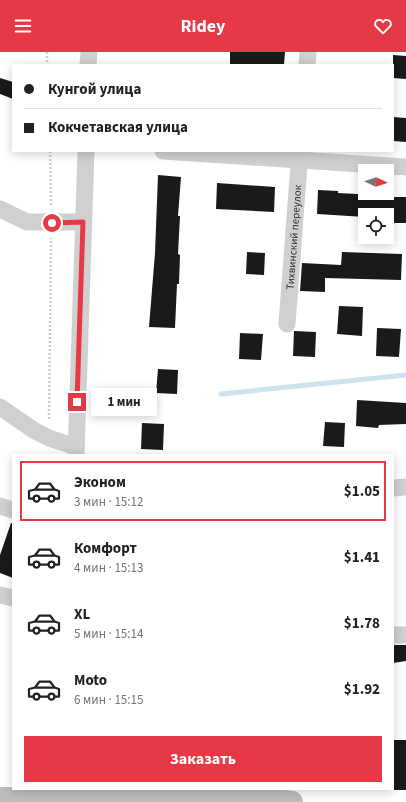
<!DOCTYPE html>
<html lang="ru">
<meta charset="utf-8">
<style>
:root{--surface:#fff;--page:#f2f2f2;--text:#222;--muted:#767676;--line:#e0e0e0;--accent:#e63946}
body{margin:0;font-family:"Source Sans 3",sans-serif;background:var(--page);color:var(--text);height:100vh;display:flex;flex-direction:column;font-size:15px;white-space:nowrap}
*{box-sizing:border-box;margin:0}
p{font-size:13px;color:var(--muted)}
.icon{flex:none;width:22px;height:22px;fill:none;stroke:currentColor;stroke-width:2;stroke-linecap:round;stroke-linejoin:round}
.map{position:relative;flex:1;overflow:hidden}
.details{position:absolute;left:12px;top:402px;width:382px;height:336px;display:flex;flex-direction:column;background:var(--surface);border-radius:0px;box-shadow:0 2px 10px #0003}
.details>*{flex:none}
.banner{position:absolute;left:12px;top:12px;width:382px;height:88px;border-radius:0px;box-shadow:0 2px 10px #0003;display:grid;align-content:center;height:88px;padding:0 12px;background:var(--surface)}
.needle{width:26px;rotate:94deg}
.buttons{position:absolute;left:358px;top:112px;display:grid;gap:8px}
.buttons a{display:grid;place-items:center;width:36px;height:36px;border-radius:0px;background:var(--surface);box-shadow:0 2px 10px #0003;font-size:20px}
.end{position:absolute;width:18px;height:18px;margin:-9px;border:5px solid #e63946;background:#fff;box-shadow:0 0 0 2px #fff}
.from{border-radius:50%}
.bubble{position:absolute;height:28px;border-radius:0px;background:var(--surface);box-shadow:0 2px 10px #0003;font-size:13px;font-weight:700;line-height:28px;text-align:center}
.banner b{display:flex;align-items:center;gap:14px;height:38px;font-size:15px}
.banner b+b{border-top:1px solid var(--line)}
.banner i{width:10px;height:10px;background:var(--text)}
ul{padding:7px 0 0;list-style:none}
li{display:flex;align-items:center;gap:12px;height:60px;margin:0 8px 6px;padding:0 4px;border:2px solid transparent;border-radius:0px}
li div{flex:1}
li b{display:block;font-size:15px}
li em{font-style:normal;font-weight:700}
li.selected{border-color:var(--accent)}
li>.icon{width:36px;height:36px;stroke-width:1.5}
.primary-button{display:flex;gap:8px;margin-top:auto;padding:8px 12px}
.primary-button a{flex:1;height:46px;border-radius:0px;background:var(--accent);color:#fff;font-size:16px;font-weight:700;line-height:46px;text-align:center}
header{display:flex;justify-content:space-between;align-items:center;height:52px;padding:0 12px;background:var(--accent);color:#fff;font-size:18px;font-weight:700}
.map>svg:first-child{display:block}
.lines{fill:none;stroke-linecap:round;stroke-linejoin:round}
.stream{stroke:#cfe2ee;stroke-width:5}
.building{fill:#1a1a1a}
.path{stroke:#cdcdcd;stroke-width:2.5;stroke-dasharray:2 2;stroke-linecap:butt}
.street{stroke:#d0d0d0;stroke-width:17}
.secondary{stroke:#bdbdbd;stroke-width:22}
.route{stroke:#e63946;stroke-width:5}
.labels{text-anchor:middle;stroke-width:4;stroke-linejoin:round;paint-order:stroke}
.street-label{font-size:11px;fill:#333;stroke:#fff}
</style>
<header><svg class="icon" aria-label="menu" viewBox="0 0 24 24"><path d="M4 6h16M4 12h16M4 18h16"/></svg>Ridey<svg class="icon" aria-label="heart" viewBox="0 0 24 24"><path d="M12 20l-8-8c-3-5 5-10 8-4 3-6 11-1 8 4z"/></svg></header>
<div class="map">
<svg width="406" height="750" viewBox="0 0 406 750">
<rect width="100%" height="100%" fill="#fff"/>
<g class="lines">
<path class="stream" d="M221 342 406 323"/>
</g>
<g class="building">
<path d="M230 0H285L284 13 230 12Z"/>
<path d="M393 3 406 4V27L393 26Z"/>
<path d="M0 26 13 30V47L0 42Z"/>
<path d="M393 65 406 66V90L393 89Z"/>
<path d="M158 123 181 125 178 164H180L178 202 180 203 179 232H177L175 276 149 275 155 201Z"/>
<path d="M217 131 275 135 274 160 216 157Z"/>
<path d="M318 138 338 139V141L376 143V145H406V171H390V166H387V163H365V165L317 162Z"/>
<path d="M247 200 265 201 264 223 246 222Z"/>
<path d="M342 200 402 202 401 228 325 226V240L300 239 302 211 341 213Z"/>
<path d="M339 254 363 255 362 284 337 282Z"/>
<path d="M377 276 401 277 399 305 376 304Z"/>
<path d="M294 279 316 280 315 305 293 304Z"/>
<path d="M240 281 263 282 261 308 239 307Z"/>
<path d="M158 317 178 318 177 342 156 341Z"/>
<path d="M357 348 406 351V372L379 373 378 376 356 374Z"/>
<path d="M325 370 345 371 344 395 323 394Z"/>
<path d="M142 371 164 372 163 398 141 397Z"/>
<path d="M11 471 13 472V526L0 521V503Z"/>
<path d="M393 593H406V609L393 611Z"/>
<rect x="393" y="688" width="13" height="50"/>
</g>
<g class="lines">
<g class="path">
<path d="M47 0V13"/>
<path d="M50 99 51 154"/>
<path d="M49 367 51 186"/>
</g>
<g class="street">
<path d="M88 13 89 0"/>
<path d="M307 13 308 0"/>
<path d="M163 99 406 115"/>
<path d="M0 157 27 170H83"/>
<path id="s1" d="M287 272 300 99"/>
<path d="M0 355 35 379 49 386 76 395"/>
<path d="M76 403 86 99"/>
<path d="M393 436 406 435"/>
<path d="M0 454 13 458"/>
<path d="M0 543 13 546"/>
<path d="M393 583H406"/>
</g>
<path class="secondary" d="M0 746H104L213 739 292 750"/>
</g>
<g class="lines">
<path class="route" d="M52 171 83 170 77 350"/>
</g>
<g class="labels">
<g class="street-label">
<text dy="4" stroke="none"><textPath href="#s1" startOffset="87">Тихвинский переулок</textPath></text>
</g>
</g>
</svg>
<div class="buttons">
<a><svg class="needle" viewBox="-14 -14 28 28"><path d="M0-13l5 13h-10z" fill="#e53935"/><path d="M0 13l5-13h-10z" fill="#767676"/></svg></a>
<a><svg class="icon" aria-label="locate" viewBox="0 0 24 24"><circle cx="12" cy="12" r="6"/><path d="M12 2v4M12 18v4M2 12h4M18 12h4"/></svg></a>
</div>
<i class="end from" style="left:52px;top:171px"></i>
<i class="end" style="left:77px;top:350px"></i>
<div class="bubble" style="left:91px;top:336px;width:66px">1 мин</div>
<div class="banner">
<b><i class="from"></i>Кунгой улица</b>
<b><i></i>Кокчетавская улица</b>
</div>
<section class="details">
<ul>
<li class="selected"><svg class="icon" aria-label="car" viewBox="0 0 24 24"><path d="M5 17H2v-5l4-1 3-4h7l3 4 3 1v5h-3M9 17h6M6 11h13"/><circle cx="7" cy="17" r="2"/><circle cx="17" cy="17" r="2"/></svg><div><b>Эконом</b><p>3 мин · 15:12</p></div><em>$1.05</em></li>
<li><svg class="icon" aria-label="car" viewBox="0 0 24 24"><path d="M5 17H2v-5l4-1 3-4h7l3 4 3 1v5h-3M9 17h6M6 11h13"/><circle cx="7" cy="17" r="2"/><circle cx="17" cy="17" r="2"/></svg><div><b>Комфорт</b><p>4 мин · 15:13</p></div><em>$1.41</em></li>
<li><svg class="icon" aria-label="car" viewBox="0 0 24 24"><path d="M5 17H2v-5l4-1 3-4h7l3 4 3 1v5h-3M9 17h6M6 11h13"/><circle cx="7" cy="17" r="2"/><circle cx="17" cy="17" r="2"/></svg><div><b>XL</b><p>5 мин · 15:14</p></div><em>$1.78</em></li>
<li><svg class="icon" aria-label="car" viewBox="0 0 24 24"><path d="M5 17H2v-5l4-1 3-4h7l3 4 3 1v5h-3M9 17h6M6 11h13"/><circle cx="7" cy="17" r="2"/><circle cx="17" cy="17" r="2"/></svg><div><b>Moto</b><p>6 мин · 15:15</p></div><em>$1.92</em></li>
</ul>
<div class="primary-button"><a>Заказать</a></div>
</section>
</div>
